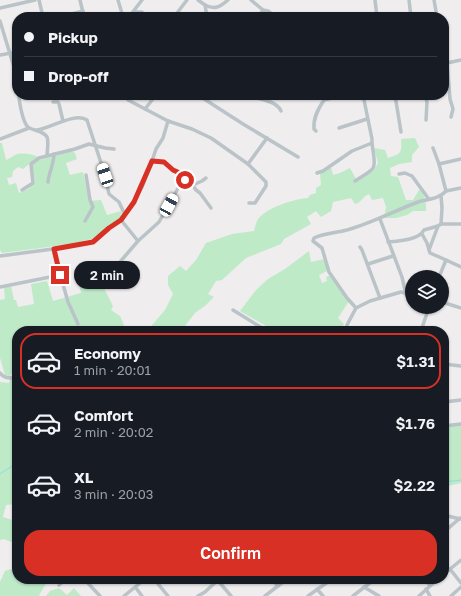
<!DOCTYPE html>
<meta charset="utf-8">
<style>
:root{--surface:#171b24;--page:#20242c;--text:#f1f3f6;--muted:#9ea1a6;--line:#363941;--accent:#d93025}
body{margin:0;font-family:"Golos Text",sans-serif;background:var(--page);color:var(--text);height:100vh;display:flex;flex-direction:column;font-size:15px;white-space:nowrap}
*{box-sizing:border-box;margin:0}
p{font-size:13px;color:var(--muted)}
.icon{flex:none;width:22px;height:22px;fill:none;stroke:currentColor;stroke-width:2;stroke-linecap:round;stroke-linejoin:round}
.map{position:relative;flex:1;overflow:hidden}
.side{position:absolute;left:12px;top:326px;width:437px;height:258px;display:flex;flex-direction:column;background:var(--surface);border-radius:16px;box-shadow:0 1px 3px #0004}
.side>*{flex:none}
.guide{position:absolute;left:12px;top:12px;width:437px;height:88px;border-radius:16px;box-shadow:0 1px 3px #0004;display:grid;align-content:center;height:88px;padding:0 12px;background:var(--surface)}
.controls{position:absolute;left:405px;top:270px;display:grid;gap:8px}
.controls a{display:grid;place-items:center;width:44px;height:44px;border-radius:50%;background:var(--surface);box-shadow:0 1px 3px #0004;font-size:20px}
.end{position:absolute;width:18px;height:18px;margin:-9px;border:5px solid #d93025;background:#fff;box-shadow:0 0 0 2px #fff}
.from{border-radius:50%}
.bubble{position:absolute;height:28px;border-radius:14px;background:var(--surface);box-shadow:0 1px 3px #0004;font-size:13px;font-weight:600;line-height:28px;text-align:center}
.car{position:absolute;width:12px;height:24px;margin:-12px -6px;border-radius:5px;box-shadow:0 0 3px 1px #0007;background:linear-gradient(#fff 24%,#345 0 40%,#fff 0 76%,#345 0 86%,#fff 0)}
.guide b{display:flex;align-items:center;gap:14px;height:38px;font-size:15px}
.guide b+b{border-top:1px solid var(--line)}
.guide i{width:10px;height:10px;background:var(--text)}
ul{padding:7px 0 0;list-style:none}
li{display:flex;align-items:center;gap:12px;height:56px;margin:0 8px 6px;padding:0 4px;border:2px solid transparent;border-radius:16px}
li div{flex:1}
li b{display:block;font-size:15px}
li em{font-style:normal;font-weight:600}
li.current{border-color:var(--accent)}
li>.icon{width:36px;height:36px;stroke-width:1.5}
.cta{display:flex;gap:8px;margin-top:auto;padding:8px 12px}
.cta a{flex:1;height:46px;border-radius:16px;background:var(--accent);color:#fff;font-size:16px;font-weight:600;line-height:46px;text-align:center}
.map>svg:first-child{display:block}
.green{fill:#beeac8}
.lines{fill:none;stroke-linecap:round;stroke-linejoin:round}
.stream{stroke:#8fdee2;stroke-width:1}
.minor{stroke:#b9c3c8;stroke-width:3.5}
.route{stroke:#d93025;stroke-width:5}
</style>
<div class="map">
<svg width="461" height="596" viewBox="0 0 461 596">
<rect width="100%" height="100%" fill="#efeded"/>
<g class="green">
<path d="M415 138 419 147 412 155V162L399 164 390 168 391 176 398 177 406 200H413L419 190H420C426 197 426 202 426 211H413L407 215 396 218H384L386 207 383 198 372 200 369 194C363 196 361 203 355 204L351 198 333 202 331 211 321 217 316 211 307 217 311 224 284 239 281 244 246 258 222 280 216 281 208 294 214 297 206 305 195 313 181 331H147L165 310 173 294 168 285V276L180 266 186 271 196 260 206 243 232 234 254 231C255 228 256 222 258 219 268 207 294 199 308 198L310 195 316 193V188L321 185 320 174 331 167 333 175 340 173 350 168 357 181 374 170 378 163 374 148 385 150 388 158C401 154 402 153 401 139Z"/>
<path d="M0 143H2L6 160C10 158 12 157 15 155 21 152 32 154 38 157L23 169 18 167 13 171 12 177 7 178 9 185 16 183 19 193 28 189 35 182 32 163 36 161 72 151 75 153 77 159 66 163 70 175 83 172 89 201 101 200 107 215 121 211 122 217 92 239 71 244 2 253 0 250Z"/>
<path d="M309 251 311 262 324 259 329 270 319 275 322 283 327 281 326 277 331 275 349 301 338 318 344 324 339 331H275L240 311 256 290 268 279 285 269Z"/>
<path d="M97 274 113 306 111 310 120 316 124 325 122 328H119L116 331H17C17 344 20 367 10 376L5 375 0 358V300L5 299 4 287 11 286 14 300H16L18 307 34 304 31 284 47 281 53 301 81 293 78 280Z"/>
<path d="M10 379H17V489L15 490 17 493V505L15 504 6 505 3 517 15 521 13 525 17 532V536L11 542 4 539 0 540V382L9 383Z"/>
<path d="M461 425V483L444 487V426Z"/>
<path d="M11 569 17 574V579H49L39 595 40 596H0V582L5 571Z"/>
<path d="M59 588 67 595 74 588 81 596H46L50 591Z"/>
</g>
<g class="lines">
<g class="stream">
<path d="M0 474 17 463"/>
<path d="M444 482 461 480"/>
</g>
<g class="minor">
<path d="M39 0 43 17"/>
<path d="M80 0 84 17"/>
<path d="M118 0 123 17"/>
<path d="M198 0 205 5 207 17"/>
<path d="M251 0 263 10"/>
<path d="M375 0 377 17"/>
<path d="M409 0 411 17"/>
<path d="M434 0 437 17"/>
<path d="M205 5C215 10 220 7 228 0"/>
<path d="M0 8 35 0"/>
<path d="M133 12H142"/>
<path d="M60 17 83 11"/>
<path d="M129 17 142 0"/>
<path d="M174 17 187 0"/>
<path d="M258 17 263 10 268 11 276 17"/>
<path d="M0 21 17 77"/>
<path d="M444 50 447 63 450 99 453 109 451 117"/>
<path d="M0 55 17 52"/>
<path d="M447 63 461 60"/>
<path d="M19 95C19 102 23 123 28 127 33 131 43 130 47 137 49 142 47 151 47 156"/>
<path d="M124 95 128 100 168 121 192 129 211 138 248 164 266 182V186L255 203H249"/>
<path d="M198 95 243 124 298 157"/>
<path d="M248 95C259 100 276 100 281 111"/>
<path d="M395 95 401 132"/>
<path d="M425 95 427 102 426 120"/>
<path d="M53 102H58L59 104 63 121"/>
<path d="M145 109 156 95"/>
<path d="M339 128 367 119"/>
<path d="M37 130C50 128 76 112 87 120L105 175 109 194 119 202 125 215"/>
<path d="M316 131 314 129C313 118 318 109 324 100L345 95"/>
<path d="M0 139 29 128"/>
<path d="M433 148 439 164 446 191 461 188"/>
<path d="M248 164 267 138"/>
<path d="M439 164 461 159"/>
<path d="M317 173 323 171 352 151 372 143"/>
<path d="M399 174 405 173 412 176 428 198"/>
<path d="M182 175 185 180 192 184 196 190 200 193 211 208"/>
<path d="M355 181C359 178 371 172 373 168 377 163 371 146 372 139L363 95"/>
<path d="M48 182C49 172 54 164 54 154"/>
<path d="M193 185 202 181 206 178"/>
<path d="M22 190 33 183 31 164 39 158 75 149 89 144 105 148 114 149"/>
<path d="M380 219 402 277 406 294"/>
<path d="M121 220 138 241"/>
<path d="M85 221 93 207 90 200 86 175"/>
<path d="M441 224H461"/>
<path d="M422 234 427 243 430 253 446 260"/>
<path d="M388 242C399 241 419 240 424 230L438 226 441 224 442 208 441 196"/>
<path d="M360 247 362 250 380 298"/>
<path d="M53 249 68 302 78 324"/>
<path d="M429 250 438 226"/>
<path d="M0 256 53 249 93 242 109 228 121 220 134 201 142 187 152 161 156 149 163 138 168 121"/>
<path d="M120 262 138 241 159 222 181 183 182 174 173 170 164 162 152 161"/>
<path d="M368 264 393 256"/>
<path d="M439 277 446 260 461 267"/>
<path d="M0 287 60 275"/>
<path d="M442 302 461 308"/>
<path d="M356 308 347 298 329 272 322 248 313 241 314 238C325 233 336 233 347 230 372 223 394 211 418 202 428 199 439 199 446 191"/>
<path d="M233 310 267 331"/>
<path d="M349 331 347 328V325L356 308 370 301 401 292 412 295"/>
<path d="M421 331 429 307"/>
<path d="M444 364 461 366"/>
<path d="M0 373C4 379 11 378 17 378"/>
<path d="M444 402 461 400"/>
<path d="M444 426 461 424"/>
<path d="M444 515 460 519"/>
<path d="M444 532 460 518"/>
<path d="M450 569 461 583"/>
<path d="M444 574 461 560"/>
<path d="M84 579 100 596"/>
<path d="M154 579 168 596"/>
<path d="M220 579V583L231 596"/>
<path d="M271 579 278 586"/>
<path d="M423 579 430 585"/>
<path d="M59 585 66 579"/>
<path d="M364 587 379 596"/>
<path d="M136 588 142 596"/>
<path d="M317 589 323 596"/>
<path d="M426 589 430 596"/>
<path d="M124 596 145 579"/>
<path d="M198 596 205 592 219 579"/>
<path d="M265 596 287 579"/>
<path d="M308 596 332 579"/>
<path d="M353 596 375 579"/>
<path d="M419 596 438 579"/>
<path d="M451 596 461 587"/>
</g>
</g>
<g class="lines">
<path class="route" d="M60 275 54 249 93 242 109 228 121 220 134 202 152 161 164 162 173 170 182 174 185 180"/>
</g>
</svg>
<div class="controls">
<a><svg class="icon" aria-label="layers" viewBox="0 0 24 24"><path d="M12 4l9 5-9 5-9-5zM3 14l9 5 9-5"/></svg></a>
</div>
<i class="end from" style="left:185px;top:180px"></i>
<i class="end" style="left:60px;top:275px"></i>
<div class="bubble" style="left:74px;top:261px;width:66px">2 min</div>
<i class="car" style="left:105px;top:175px;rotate:342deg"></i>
<i class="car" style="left:169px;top:205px;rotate:29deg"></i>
<div class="guide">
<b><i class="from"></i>Pickup</b>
<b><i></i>Drop-off</b>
</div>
<section class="side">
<ul>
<li class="current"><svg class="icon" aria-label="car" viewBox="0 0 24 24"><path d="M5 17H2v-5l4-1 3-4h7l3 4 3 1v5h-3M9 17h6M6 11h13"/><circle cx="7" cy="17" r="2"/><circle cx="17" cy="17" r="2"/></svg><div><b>Economy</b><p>1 min · 20:01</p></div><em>$1.31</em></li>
<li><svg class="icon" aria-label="car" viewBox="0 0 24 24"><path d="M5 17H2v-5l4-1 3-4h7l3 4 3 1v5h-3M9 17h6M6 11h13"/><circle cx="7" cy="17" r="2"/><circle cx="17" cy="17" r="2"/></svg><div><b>Comfort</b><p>2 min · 20:02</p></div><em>$1.76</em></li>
<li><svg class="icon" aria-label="car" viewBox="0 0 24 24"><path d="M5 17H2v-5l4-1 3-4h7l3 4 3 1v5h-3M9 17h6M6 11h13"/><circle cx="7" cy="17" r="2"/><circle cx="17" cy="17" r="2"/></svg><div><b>XL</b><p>3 min · 20:03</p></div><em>$2.22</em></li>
</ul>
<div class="cta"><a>Confirm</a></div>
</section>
</div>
